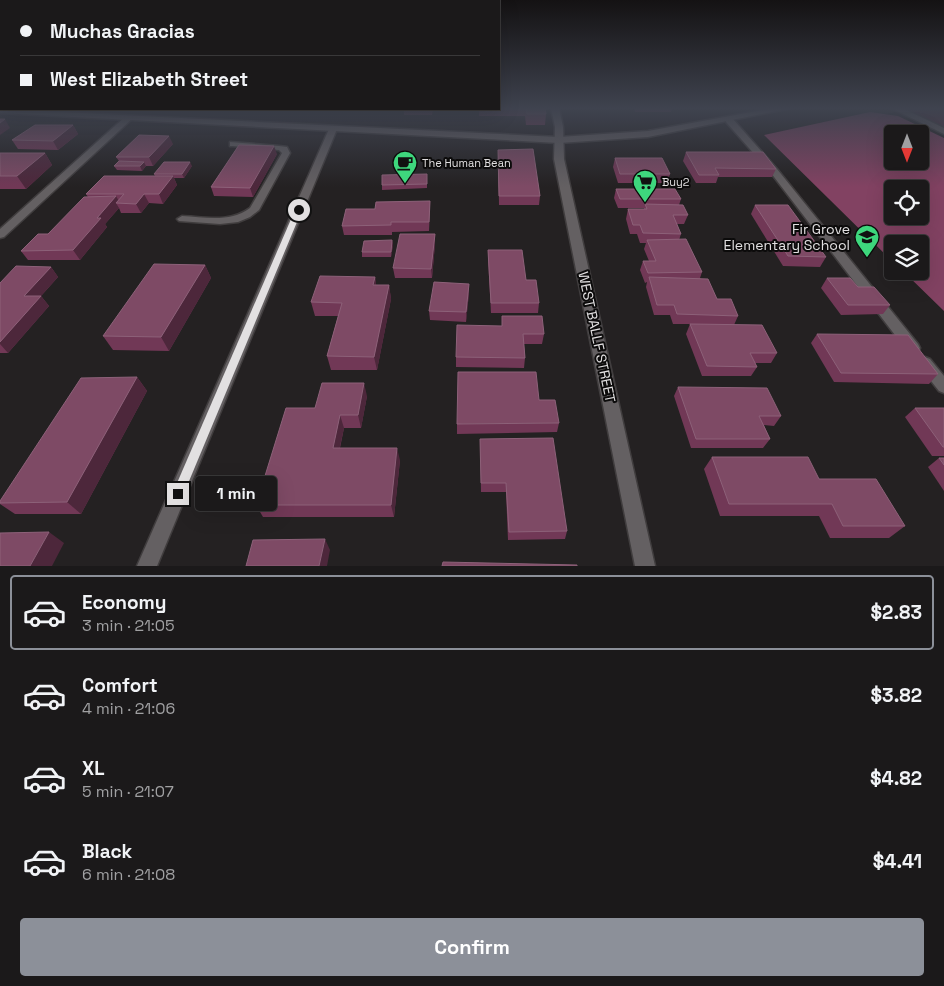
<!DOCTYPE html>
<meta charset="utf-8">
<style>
:root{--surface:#1b191a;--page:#282627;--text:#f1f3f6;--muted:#a0a0a2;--line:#393839;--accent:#8c9099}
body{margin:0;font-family:"Space Grotesk",sans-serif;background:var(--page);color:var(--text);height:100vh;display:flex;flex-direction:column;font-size:19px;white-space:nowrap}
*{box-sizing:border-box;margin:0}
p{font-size:16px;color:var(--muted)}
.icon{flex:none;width:28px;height:28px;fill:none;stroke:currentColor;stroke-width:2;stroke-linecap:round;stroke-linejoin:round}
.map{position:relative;height:566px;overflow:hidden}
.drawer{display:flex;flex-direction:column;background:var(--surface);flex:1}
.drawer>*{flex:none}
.top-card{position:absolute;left:0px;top:0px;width:500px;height:110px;box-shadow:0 5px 20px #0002,0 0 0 1px var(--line);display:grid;align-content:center;height:110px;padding:0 20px;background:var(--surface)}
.needle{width:32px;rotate:180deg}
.buttons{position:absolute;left:884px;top:125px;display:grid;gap:10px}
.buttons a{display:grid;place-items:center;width:45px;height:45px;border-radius:5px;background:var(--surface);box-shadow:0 5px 20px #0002,0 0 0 1px var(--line);font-size:25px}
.end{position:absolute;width:22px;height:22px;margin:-11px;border:6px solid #e2e0e1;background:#111;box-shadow:0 0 0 2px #111}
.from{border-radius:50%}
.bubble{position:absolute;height:35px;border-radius:5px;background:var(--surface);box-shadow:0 5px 20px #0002,0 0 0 1px var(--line);font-size:16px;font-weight:700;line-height:35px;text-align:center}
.top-card b{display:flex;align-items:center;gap:18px;height:48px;font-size:19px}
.top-card b+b{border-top:1px solid var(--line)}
.top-card i{width:12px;height:12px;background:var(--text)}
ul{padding:9px 0 0;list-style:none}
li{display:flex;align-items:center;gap:15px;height:75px;margin:0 10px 8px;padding:0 10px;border:2px solid transparent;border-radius:5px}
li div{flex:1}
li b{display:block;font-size:19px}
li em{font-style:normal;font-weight:700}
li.active{border-color:var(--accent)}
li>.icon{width:45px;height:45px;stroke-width:1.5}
.action{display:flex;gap:10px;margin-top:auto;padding:10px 20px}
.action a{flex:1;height:58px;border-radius:5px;background:var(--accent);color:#fff;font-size:20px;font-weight:700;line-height:58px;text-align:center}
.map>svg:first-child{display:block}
.green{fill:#512b3e}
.forest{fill:#824262;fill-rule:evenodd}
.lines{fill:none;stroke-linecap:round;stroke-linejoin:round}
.lane-casing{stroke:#403d3e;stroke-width:3}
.street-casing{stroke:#403d3e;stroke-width:3}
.secondary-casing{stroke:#403d3e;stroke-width:3}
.lane{fill:#646062;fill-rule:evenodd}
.street{fill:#646062;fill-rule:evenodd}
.secondary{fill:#646062;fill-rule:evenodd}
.wall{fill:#713856}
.shaded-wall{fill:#4d273b}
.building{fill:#7e4a65;stroke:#8d6179}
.route{fill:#e2e0e1}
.labels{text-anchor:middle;stroke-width:4;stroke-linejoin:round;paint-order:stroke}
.far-poi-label{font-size:11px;fill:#e2e0e1;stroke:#0c0b0b;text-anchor:start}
.poi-label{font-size:14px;fill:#e2e0e1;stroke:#0c0b0b;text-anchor:end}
.street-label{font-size:14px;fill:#e2e0e1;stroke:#0c0b0b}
</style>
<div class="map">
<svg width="944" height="566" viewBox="0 0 944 566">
<rect width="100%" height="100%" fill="#242122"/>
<path class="green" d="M895 108H944V131Z"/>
<path class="forest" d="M870 112 898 116 944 138V311L903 271H920V244H892V261L764 135ZM892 134H920V161H892ZM892 189H920V216H892Z"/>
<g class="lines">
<defs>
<path id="lane" d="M230 142 279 146 287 147 290 153 259 210 250 217 238 222 220 224 179 221 177 219 182 216C205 217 230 223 250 208L282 153 279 150 233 146H230Z"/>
<g id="street">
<path d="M551 108H559L563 127 564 159 655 566H635L554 159 555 127Z"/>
<path d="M126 116 133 118 4 237 0 238V229Z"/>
<path d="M726 118H732L777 169 918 344 920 348 918 352 913 353 908 352 771 173 726 122Z"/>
<path d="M333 126 337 129 157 566H137L329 129Z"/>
<path d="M925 357 930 359 944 376V393L939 391 920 367 918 363 920 359Z"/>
</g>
<g id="secondary">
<path d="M774 108H791L648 137 559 143 0 113V109L559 137 648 131Z"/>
<path d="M891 108H902L944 128V134Z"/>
</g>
</defs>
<use href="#lane" class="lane-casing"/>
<use href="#street" class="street-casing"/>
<use href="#secondary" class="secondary-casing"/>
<use href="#lane" class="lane"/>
<use href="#street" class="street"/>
<use href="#secondary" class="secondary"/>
</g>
<g class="wall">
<path d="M499 108H545L546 114 545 125H526L525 116H479V109H499Z"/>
<path d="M634 108H672L671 112H635Z"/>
<path d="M404 109H433L432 115H404Z"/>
<path d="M73 125 78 134 58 150 18 149 12 140Z"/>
<path d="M173 144 153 166H146L142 171 117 170 114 166 119 161 116 157Z"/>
<path d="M498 150 540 196 539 205H499Z"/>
<path d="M686 152 776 169 772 177H718L716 183H696L683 161Z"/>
<path d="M0 153H45L52 165 26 189H0Z"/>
<path d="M277 154 253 197 214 196 211 187Z"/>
<path d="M615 158 670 174 667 183H618L613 167Z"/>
<path d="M192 166 184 178H174L177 185 163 204 149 203 141 213H121L119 208 105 224 107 227 80 260H28L21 251 48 234 88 197 86 194 155 176 154 174Z"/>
<path d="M427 174V188L382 190V185Z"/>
<path d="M616 189 681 199 679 205 688 215 684 224H677L681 234 679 240 702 272 700 278 717 299 738 316 734 325 777 353 771 363H755L757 367 751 376H702L686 334 690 324H692H673L670 315H654L646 287 647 282 645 283 640 270 643 261H649L644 249 646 243H640L637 234H630L626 219 628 209H644V208H618L614 198Z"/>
<path d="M430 201V210L429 231 392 232V235H344L342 226 375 209Z"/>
<path d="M755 205 826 257 820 267 783 266 751 214Z"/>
<path d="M435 234V244L432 278H395L393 268Z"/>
<path d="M392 240 393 245 391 257H362V252Z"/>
<path d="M488 250 526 280 539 303 538 313H491L488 259Z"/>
<path d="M205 265 211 278 169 351 113 350 103 336Z"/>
<path d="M51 267 58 277 41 296 49 306 8 353H0V283Z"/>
<path d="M375 277 376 285H389L391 299 377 370H331L327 356 338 316H315L311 302Z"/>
<path d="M827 278 890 305 883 314 841 315 821 288Z"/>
<path d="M469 284V293L466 322 430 320 429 311Z"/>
<path d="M502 316 544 334 542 344H524L525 358 524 368 456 367V357L502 326Z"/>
<path d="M817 334 938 374 929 384 834 382 811 343Z"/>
<path d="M137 377 147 391 81 514H15L0 504V501Z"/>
<path d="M678 387 781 416 774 426 764 425 770 439 763 448H691L674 396Z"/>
<path d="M367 396 361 428H344L340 448 400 460 394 517H263L256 505 315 408Z"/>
<path d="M915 408H944V456H932L905 417Z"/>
<path d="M559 423 557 432 457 434V424Z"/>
<path d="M480 439 567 531 565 539 508 540 506 492H481Z"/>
<path d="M712 457 819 479 905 526 889 538H830L819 516H720L704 469Z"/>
<path d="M939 458H944V491L928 467Z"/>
</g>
<g class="shaded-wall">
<path d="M5 119 10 128 0 135V123Z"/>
<path d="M73 125 78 134 58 150 53 141Z"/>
<path d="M169 136 173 144 153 166 149 157Z"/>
<path d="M274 146 277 154 253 197 250 188Z"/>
<path d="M45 153 52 165 26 189 17 176Z"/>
<path d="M144 162 146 166 142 171 140 166Z"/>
<path d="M190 162 192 166 184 178 182 174Z"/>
<path d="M173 176 177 185 163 204 159 194Z"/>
<path d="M144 194 149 203 141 213 136 204Z"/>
<path d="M116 196 120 203H116L119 208 105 224 107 227 80 260 73 250 97 218Z"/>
<path d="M435 234V244L432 278 431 269Z"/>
<path d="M392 240 393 245 391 257V252Z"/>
<path d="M205 265 211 278 169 351 161 337Z"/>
<path d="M51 267 58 277 32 306 24 296Z"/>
<path d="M375 277 377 290 373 285Z"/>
<path d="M469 284V293L466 322V312Z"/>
<path d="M389 285 391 299 377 370 374 357Z"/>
<path d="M41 296 49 306 8 353 0 344V342Z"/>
<path d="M137 377 147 391 81 514 67 502Z"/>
<path d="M364 383 367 396 361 428 358 415Z"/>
<path d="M340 415 344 428 337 460 333 448Z"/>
<path d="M397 448 400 460 394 517 391 505Z"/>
<path d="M49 532 64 543 52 566H30Z"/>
<path d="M325 539 330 550 327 566H319Z"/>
</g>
<g class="building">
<path d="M526 108H545L546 114H527Z"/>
<path d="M0 119H5L0 123Z"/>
<path d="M35 125H73L53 141 12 140Z"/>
<path d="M139 135 169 136 149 157H116Z"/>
<path d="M239 145 274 146 250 188 211 187Z"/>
<path d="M533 149 540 196H499L498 150Z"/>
<path d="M686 152H763L776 169 715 168 719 175H699Z"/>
<path d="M0 153H45L17 176H0Z"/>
<path d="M615 158H662L670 174H620Z"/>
<path d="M119 161 144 162 140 166H114Z"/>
<path d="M164 162H190L182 174H154Z"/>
<path d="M427 174V184L382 185V175Z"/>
<path d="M104 176H173L159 194H144L136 204 116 203 124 194H86Z"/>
<path d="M616 189H675L681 199H620Z"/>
<path d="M116 196 97 218H101L73 250 21 251 38 234H48L84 197Z"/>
<path d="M430 201 429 222H391V225L342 226 346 209H375L376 202Z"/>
<path d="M645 204 683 205 688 215H673L681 234 643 233 640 225H633L628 209H647Z"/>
<path d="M755 205H788L826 257 788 256Z"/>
<path d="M400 234H435L431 269 393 268Z"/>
<path d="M686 239 702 272 648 273 643 261H656L647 240Z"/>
<path d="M392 240 391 252H362L364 241Z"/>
<path d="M488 250H522L526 280H536L539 303H491Z"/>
<path d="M154 264 205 265 161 337 103 336Z"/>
<path d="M16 266 51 267 24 296H41L0 342V283Z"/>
<path d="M320 276 375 277 373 285H389L374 357 327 356 342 303 311 302Z"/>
<path d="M649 277 708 279 717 299H731L738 316 677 314 674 305H657Z"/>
<path d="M827 278H850L858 287H874L890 305H848Z"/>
<path d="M434 282 469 284 466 312 429 311Z"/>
<path d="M502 316H542L544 334H523L525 358 456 357 457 325 502 326Z"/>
<path d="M690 324 762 325 777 353H750L757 367 707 366Z"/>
<path d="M817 334 908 335 938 374 841 373Z"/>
<path d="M458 372H536L539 400H555L559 423 457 424Z"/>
<path d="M137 377 67 502 0 503V501L81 378Z"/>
<path d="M322 383H364L358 415H340L333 448H397L391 505H256L286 408H315Z"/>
<path d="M678 387 767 388 781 416H759L770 439H696Z"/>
<path d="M915 408H944V447H943Z"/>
<path d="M553 438 567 531 509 532 506 483H481L480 439Z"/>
<path d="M712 457H808L819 479H876L905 526H843L832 504H729Z"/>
<path d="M939 458H944V465Z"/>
<path d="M49 532 30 566H0V533Z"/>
<path d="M325 539 319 566H246L253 540Z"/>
<path d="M443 562 577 565V566H442Z"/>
</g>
<linearGradient id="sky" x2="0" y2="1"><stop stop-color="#141213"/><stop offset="0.58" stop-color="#3f434f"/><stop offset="1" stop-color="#3f434f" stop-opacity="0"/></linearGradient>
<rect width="944" height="187" fill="url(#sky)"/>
<path class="route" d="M299 208 302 210 182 498H174V490L295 210Z"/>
<defs>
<symbol id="cafe-pin" viewBox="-11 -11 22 30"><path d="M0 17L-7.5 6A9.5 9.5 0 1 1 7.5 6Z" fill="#3ed77d" stroke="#0c0b0b"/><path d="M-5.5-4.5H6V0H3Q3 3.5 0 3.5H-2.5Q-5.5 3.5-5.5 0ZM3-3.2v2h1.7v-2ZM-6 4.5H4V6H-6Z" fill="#111"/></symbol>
<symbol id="supermarket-pin" viewBox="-11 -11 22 30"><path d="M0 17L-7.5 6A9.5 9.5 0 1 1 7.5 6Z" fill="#3ed77d" stroke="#0c0b0b"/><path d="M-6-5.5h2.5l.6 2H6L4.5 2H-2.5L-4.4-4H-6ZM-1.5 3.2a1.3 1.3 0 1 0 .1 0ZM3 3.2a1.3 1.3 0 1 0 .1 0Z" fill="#111"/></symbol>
<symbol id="school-pin" viewBox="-11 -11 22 30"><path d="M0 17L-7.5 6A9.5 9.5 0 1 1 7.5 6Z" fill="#3ed77d" stroke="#0c0b0b"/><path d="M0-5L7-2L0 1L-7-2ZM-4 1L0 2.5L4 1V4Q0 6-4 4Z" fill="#111"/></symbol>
</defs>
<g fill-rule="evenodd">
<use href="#cafe-pin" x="391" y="149" width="28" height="38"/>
<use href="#supermarket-pin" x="631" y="168" width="28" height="38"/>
<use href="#school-pin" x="853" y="223" width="28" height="38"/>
</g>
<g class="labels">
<g class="far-poi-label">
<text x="422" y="167">The Human Bean</text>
<text x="662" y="186">Buy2</text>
</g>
<g class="poi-label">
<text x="850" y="234">Fir Grove<tspan x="850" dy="16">Elementary School</tspan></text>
</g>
<g class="street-label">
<text transform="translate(597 337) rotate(78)" y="5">WEST BALLF STREET</text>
</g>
</g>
</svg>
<div class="buttons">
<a><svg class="needle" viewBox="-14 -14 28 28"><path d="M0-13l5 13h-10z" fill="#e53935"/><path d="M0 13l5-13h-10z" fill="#a0a0a2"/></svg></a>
<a><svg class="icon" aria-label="locate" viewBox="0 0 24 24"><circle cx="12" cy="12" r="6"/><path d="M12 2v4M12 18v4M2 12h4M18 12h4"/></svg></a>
<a><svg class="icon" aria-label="layers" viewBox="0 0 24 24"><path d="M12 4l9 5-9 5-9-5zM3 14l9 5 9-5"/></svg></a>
</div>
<i class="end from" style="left:299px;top:210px"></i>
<i class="end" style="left:178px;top:494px"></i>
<div class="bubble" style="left:195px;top:476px;width:82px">1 min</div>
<div class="top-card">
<b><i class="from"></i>Muchas Gracias</b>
<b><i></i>West Elizabeth Street</b>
</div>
</div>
<section class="drawer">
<ul>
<li class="active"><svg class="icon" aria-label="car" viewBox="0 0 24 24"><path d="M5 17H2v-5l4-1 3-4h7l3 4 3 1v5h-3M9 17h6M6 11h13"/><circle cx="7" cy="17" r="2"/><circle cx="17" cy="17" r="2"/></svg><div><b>Economy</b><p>3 min · 21:05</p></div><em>$2.83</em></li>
<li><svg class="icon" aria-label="car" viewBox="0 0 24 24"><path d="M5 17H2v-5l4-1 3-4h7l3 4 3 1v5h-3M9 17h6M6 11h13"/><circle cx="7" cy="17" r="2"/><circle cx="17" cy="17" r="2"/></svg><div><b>Comfort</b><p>4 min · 21:06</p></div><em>$3.82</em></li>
<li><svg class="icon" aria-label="car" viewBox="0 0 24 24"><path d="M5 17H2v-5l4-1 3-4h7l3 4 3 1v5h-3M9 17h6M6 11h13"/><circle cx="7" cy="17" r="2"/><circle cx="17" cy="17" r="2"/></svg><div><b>XL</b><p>5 min · 21:07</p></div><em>$4.82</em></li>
<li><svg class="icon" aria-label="car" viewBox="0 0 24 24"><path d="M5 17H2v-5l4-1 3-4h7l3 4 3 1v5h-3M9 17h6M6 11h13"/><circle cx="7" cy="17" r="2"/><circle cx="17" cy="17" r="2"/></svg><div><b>Black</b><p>6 min · 21:08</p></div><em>$4.41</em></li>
</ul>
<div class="action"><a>Confirm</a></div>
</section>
